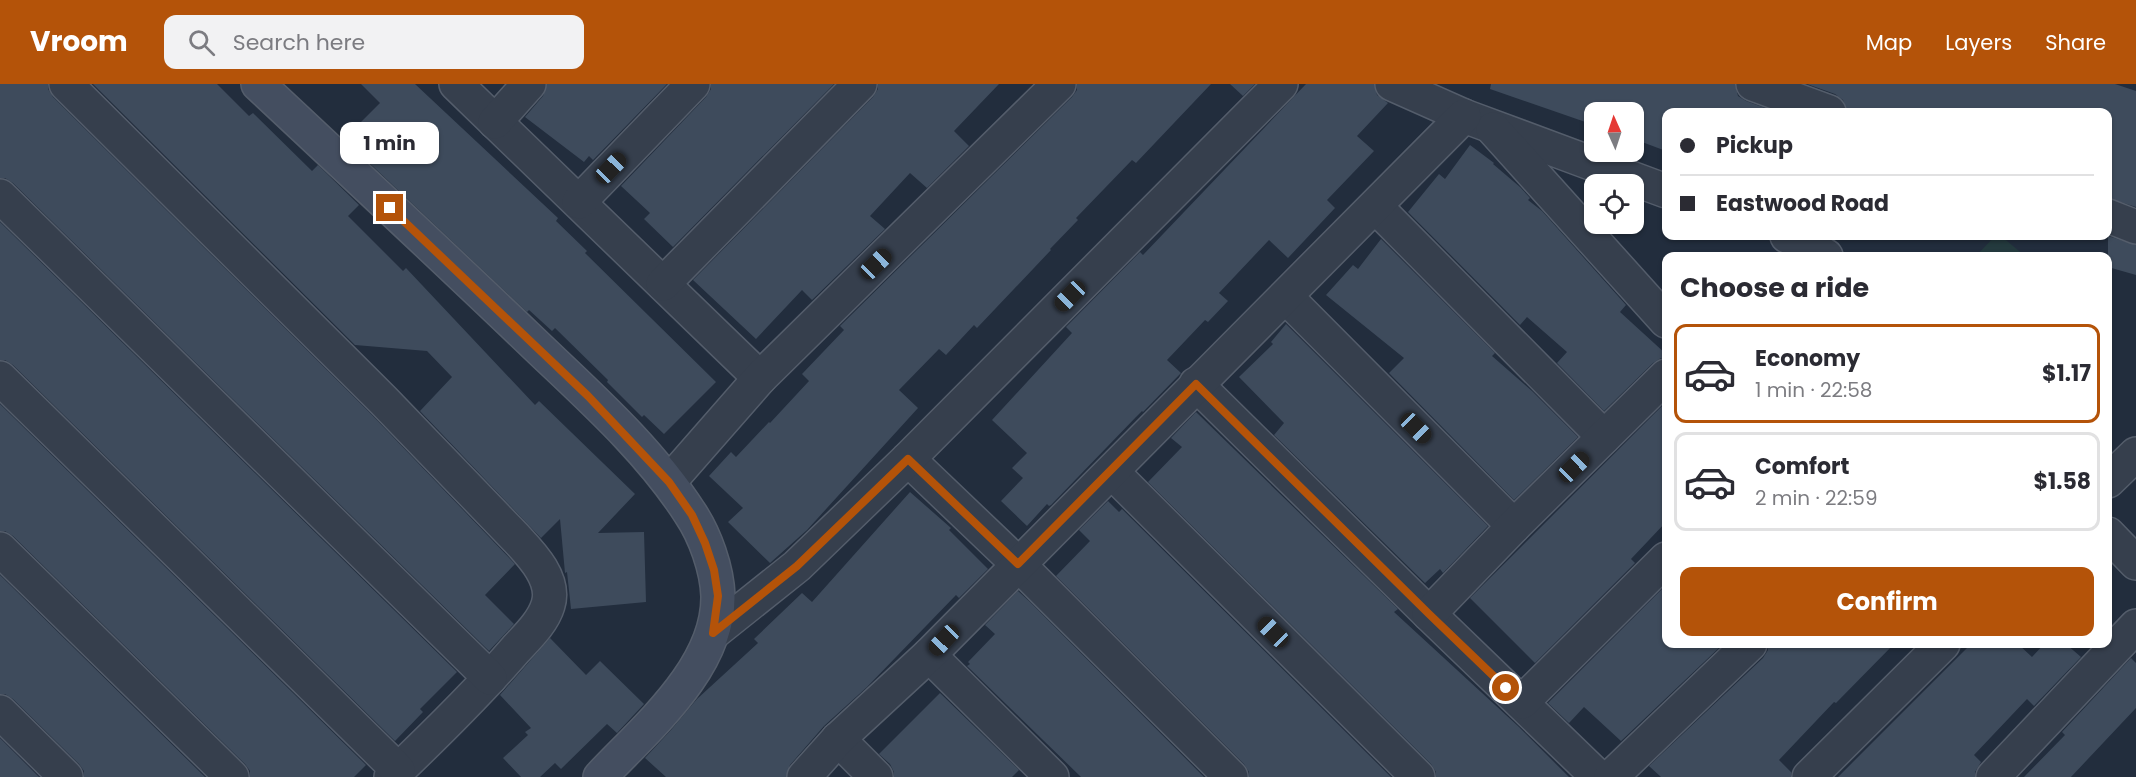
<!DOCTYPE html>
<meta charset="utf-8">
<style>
:root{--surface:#fff;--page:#f2f2f3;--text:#2b2b33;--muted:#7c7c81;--line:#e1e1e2;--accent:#b45309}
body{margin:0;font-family:Poppins,sans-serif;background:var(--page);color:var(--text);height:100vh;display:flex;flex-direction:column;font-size:22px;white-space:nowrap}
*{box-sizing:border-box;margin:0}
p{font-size:20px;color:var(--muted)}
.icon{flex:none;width:33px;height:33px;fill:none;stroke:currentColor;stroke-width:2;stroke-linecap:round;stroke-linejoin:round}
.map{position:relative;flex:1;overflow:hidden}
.panel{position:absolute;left:1662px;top:168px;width:450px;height:396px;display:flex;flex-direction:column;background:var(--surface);border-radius:12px;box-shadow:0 2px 4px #0004}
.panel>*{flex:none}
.hud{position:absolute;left:1662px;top:24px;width:450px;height:132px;border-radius:12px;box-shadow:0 2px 4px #0004;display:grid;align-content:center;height:132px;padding:0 18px;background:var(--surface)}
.needle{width:39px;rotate:357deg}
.tools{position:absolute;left:1584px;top:18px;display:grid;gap:12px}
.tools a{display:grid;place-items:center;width:60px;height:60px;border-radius:12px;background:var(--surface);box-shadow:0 2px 4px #0004;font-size:30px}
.end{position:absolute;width:27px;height:27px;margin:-14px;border:8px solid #b45309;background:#fff;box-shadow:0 0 0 3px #fff}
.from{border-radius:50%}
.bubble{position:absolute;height:42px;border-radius:12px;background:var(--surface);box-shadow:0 2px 4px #0004;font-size:20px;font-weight:700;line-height:42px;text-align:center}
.car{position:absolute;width:18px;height:36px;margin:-18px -9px;border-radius:8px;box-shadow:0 0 4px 2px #0007;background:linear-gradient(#222 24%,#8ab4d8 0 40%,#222 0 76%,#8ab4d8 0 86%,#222 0)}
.hud b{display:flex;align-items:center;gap:21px;height:57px;font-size:22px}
.hud b+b{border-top:2px solid var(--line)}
.hud i{width:15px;height:15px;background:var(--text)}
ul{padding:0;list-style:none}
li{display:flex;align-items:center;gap:18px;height:99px;margin:0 12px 9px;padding:0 6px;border:3px solid var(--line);border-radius:12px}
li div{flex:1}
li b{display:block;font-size:22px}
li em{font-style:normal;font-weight:700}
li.selected{border-color:var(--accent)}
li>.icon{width:54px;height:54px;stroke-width:1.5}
h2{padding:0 18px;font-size:27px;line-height:72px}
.primary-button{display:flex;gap:12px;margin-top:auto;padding:12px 18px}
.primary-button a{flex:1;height:69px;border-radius:12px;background:var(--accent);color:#fff;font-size:24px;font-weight:700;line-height:69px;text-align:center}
header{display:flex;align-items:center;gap:36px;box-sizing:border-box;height:84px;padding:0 30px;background:var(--accent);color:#fff}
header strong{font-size:28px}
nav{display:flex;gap:33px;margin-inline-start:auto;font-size:21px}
.search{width:420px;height:54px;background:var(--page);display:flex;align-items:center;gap:15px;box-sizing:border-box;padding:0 21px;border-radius:12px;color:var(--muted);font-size:22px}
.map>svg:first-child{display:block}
.green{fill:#243a3e}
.building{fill:#3e4b5c}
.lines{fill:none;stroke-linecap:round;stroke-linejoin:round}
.minor-casing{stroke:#545d6b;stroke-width:36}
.secondary-casing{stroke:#545d6b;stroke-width:36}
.minor{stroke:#363f4d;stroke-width:33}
.secondary{stroke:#444e60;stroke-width:33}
.route{stroke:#b45309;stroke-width:8}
</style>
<header>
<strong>Vroom</strong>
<div class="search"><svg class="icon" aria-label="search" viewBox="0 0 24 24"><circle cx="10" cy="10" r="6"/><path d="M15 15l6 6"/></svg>Search here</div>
<nav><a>Map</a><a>Layers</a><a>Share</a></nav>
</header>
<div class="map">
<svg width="2136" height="693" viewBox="0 0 2136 693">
<rect width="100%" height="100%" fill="#222d3d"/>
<path class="green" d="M1995 152H2001L2025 172H1976Z"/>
<g class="building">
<path d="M0 0H48V5L53 13 371 330 515 480 485 511 514 540 489 567 13 99 5 94H0Z"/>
<path d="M93 0H217L249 32 253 29 312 87 318 81 359 121 348 132 403 187 406 184 535 321 539 317 635 410 598 449 644 448 646 518 571 525 567 488 565 489 560 435 541 454 420 327 452 293 427 267 355 261Z"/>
<path d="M361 0H415L558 134 556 137 587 167 585 169 716 298 664 350 644 331 642 333 607 298 608 296 555 244 552 247 529 226 527 228 344 55 380 19Z"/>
<path d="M547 0H667L593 76 589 72 584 78 525 33 543 12Z"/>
<path d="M711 0H834L673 163 644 135 650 129 621 102 706 13 711 5Z"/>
<path d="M878 0H999L954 47 969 62 927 104 910 89 870 132 885 145 812 216 802 206 756 255 693 196 873 13 878 5Z"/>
<path d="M1077 0H1211L1136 79 1132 76 1076 134 1078 136 1050 165 1051 166 977 244 974 241 946 271 939 265 899 306 918 324 807 446 770 479 728 438 743 424 709 392 731 368 736 373 769 338 770 339 809 297 802 290 844 246 840 242 1072 13 1077 6Z"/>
<path d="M1230 0H1255L1243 12Z"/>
<path d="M1306 0H1374L1377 11 1388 19 1357 52 1374 67 1327 116 1335 124 1288 174 1269 156 1219 209 1228 217 1208 238 1205 236 1167 276 1181 289 1143 328 1142 327 1136 333 1051 421 1049 422 1047 420 1027 442 1001 417 1023 394 1012 384 1027 369 992 336 1072 249 1066 243 1140 168 1143 171Z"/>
<path d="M1491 0H1735L1738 12 1746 17 1776 28H1666V67L1634 55V28H1594V41L1490 5Z"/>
<path d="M1807 0H2115L2136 7V123L2108 114V28H1847L1843 16 1835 10Z"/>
<path d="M1470 61 1494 79 1493 80 1520 103 1530 114 1528 116 1542 127 1626 221 1620 228 1666 270V274H1661L1653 279 1604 327 1557 279 1567 268 1527 233 1520 241 1408 128 1439 90 1445 95Z"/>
<path d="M0 138 457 588 420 625 423 628 395 657 13 281 5 276H0Z"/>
<path d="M2108 152 2136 161V191L2108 183Z"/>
<path d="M1381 155 1495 269 1492 272 1532 307 1578 353 1514 416 1389 289 1404 274 1326 211 1353 181 1358 185Z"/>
<path d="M1286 240 1488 442 1443 489 1440 485 1425 499 1274 351 1284 339 1239 293 1273 260 1271 258Z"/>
<path d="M1666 318V438L1631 475 1635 479 1535 579 1470 514Z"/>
<path d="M0 320 366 681 354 693H250V687L245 680 13 452 5 447H0Z"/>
<path d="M1196 328 1398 525 1394 528 1519 643 1569 693H1436V688L1431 680 1148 398 1182 363 1171 354Z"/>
<path d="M910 408 951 444 949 446 988 485 959 514 956 511 867 603 824 642 790 681 786 693H666L645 674 671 646 697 615 758 559 754 555 802 509 812 518Z"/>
<path d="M1108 417 1119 428 1122 425 1391 693H1249V688L1244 680 1056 492 1090 457 1079 446Z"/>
<path d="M0 491 205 693H84V687L79 680 13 615 5 610H0Z"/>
<path d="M1662 505 1666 509V560H1723L1621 657 1584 623 1569 639 1548 619Z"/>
<path d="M1018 507 1030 518 1204 693H1081L967 582 970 580 968 578 995 550 985 541Z"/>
<path d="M550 554 586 591 600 577 644 620 617 649 607 640 561 685 555 679 540 693H521L503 674 528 651 525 648 531 644 500 611Z"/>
<path d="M1768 560H1894L1836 619 1834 618 1779 676 1791 688V693H1661L1649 682 1763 574 1768 566Z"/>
<path d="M1971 560H2018L2032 573 2044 560H2066L2081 573 2034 622 2027 615 1974 671 1981 678 1975 688V693H1838Z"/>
<path d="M2131 574 2136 579V624L2071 693H2024L2065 651 2062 648Z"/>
<path d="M940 609 1019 686 1012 693H894V688L890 680 879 670Z"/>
<path d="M0 654 39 693H0Z"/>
</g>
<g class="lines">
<defs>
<g id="minor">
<path d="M66 0 384 317 516 454C532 471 556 496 548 521 543 538 527 553 516 565 477 610 434 652 391 693"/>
<path d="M456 0 760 294"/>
<path d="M1392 0 1464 32 1666 107"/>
<path d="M1753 0 1829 28"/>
<path d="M495 38 529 0"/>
<path d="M1493 45 1666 237"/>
<path d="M0 112 490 594"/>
<path d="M579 118 693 0"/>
<path d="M1376 123 1604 353"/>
<path d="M2108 132 2136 143"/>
<path d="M1787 152 1803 158 1826 172"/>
<path d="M663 200 860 0"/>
<path d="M1286 213 1514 442"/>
<path d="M0 294 398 686"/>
<path d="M1196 300 1429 530 1598 693"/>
<path d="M908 375 1018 480 1231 693"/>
<path d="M1112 388 1418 693"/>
<path d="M2108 397 2136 370"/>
<path d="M669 398 760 294 1059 0"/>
<path d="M2108 450 2136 479"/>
<path d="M0 465 232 693"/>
<path d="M1429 530 1514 442 1666 292"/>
<path d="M713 549 797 482 908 375 1281 0"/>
<path d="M929 571 1052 693"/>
<path d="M1522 618 1666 475"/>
<path d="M0 628 66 693"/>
<path d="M838 655 876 693"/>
<path d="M804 693 838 655 929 571 1464 32"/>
<path d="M1611 693 1750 560"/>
<path d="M1809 693 1943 560"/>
<path d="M1993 693 2136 542"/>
</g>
<path id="secondary" d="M258 0C348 84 438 168 527 253 584 308 647 362 690 429 705 451 717 485 718 512 719 584 646 644 600 693"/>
</defs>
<use href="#minor" class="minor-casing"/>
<use href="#secondary" class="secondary-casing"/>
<use href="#minor" class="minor"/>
<use href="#secondary" class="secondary"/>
</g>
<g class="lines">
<path class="route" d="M390 124 588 312 669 398 692 431 705 459 714 486 718 512 713 549 797 482 908 375 1018 480 1196 300 1429 530 1506 604"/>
</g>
</svg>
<div class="tools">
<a><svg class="needle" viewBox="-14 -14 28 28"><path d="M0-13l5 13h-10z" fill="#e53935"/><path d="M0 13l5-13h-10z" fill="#7c7c81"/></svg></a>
<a><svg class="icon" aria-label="locate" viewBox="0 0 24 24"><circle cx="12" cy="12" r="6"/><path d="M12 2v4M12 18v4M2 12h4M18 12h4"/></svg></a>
</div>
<i class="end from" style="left:1506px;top:604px"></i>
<i class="end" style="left:390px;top:124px"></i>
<div class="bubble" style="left:340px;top:38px;width:99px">1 min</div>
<i class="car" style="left:611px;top:84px;rotate:44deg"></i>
<i class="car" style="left:876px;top:180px;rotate:46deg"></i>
<i class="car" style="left:1070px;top:212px;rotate:225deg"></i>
<i class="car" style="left:1416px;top:344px;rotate:135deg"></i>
<i class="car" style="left:1574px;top:383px;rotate:46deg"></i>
<i class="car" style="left:1273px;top:548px;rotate:315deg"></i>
<i class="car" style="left:944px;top:556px;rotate:224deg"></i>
<div class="hud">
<b><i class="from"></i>Pickup</b>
<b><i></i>Eastwood Road</b>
</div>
<section class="panel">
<h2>Choose a ride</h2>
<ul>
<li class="selected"><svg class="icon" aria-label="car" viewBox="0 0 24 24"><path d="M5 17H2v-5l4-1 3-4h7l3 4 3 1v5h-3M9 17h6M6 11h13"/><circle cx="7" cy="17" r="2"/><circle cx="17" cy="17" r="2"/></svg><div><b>Economy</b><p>1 min · 22:58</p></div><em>$1.17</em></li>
<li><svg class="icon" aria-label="car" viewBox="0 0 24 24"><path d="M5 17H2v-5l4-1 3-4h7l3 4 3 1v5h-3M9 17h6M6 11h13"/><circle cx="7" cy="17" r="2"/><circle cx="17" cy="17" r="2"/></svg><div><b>Comfort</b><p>2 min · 22:59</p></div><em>$1.58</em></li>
</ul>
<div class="primary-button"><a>Confirm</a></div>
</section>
</div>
